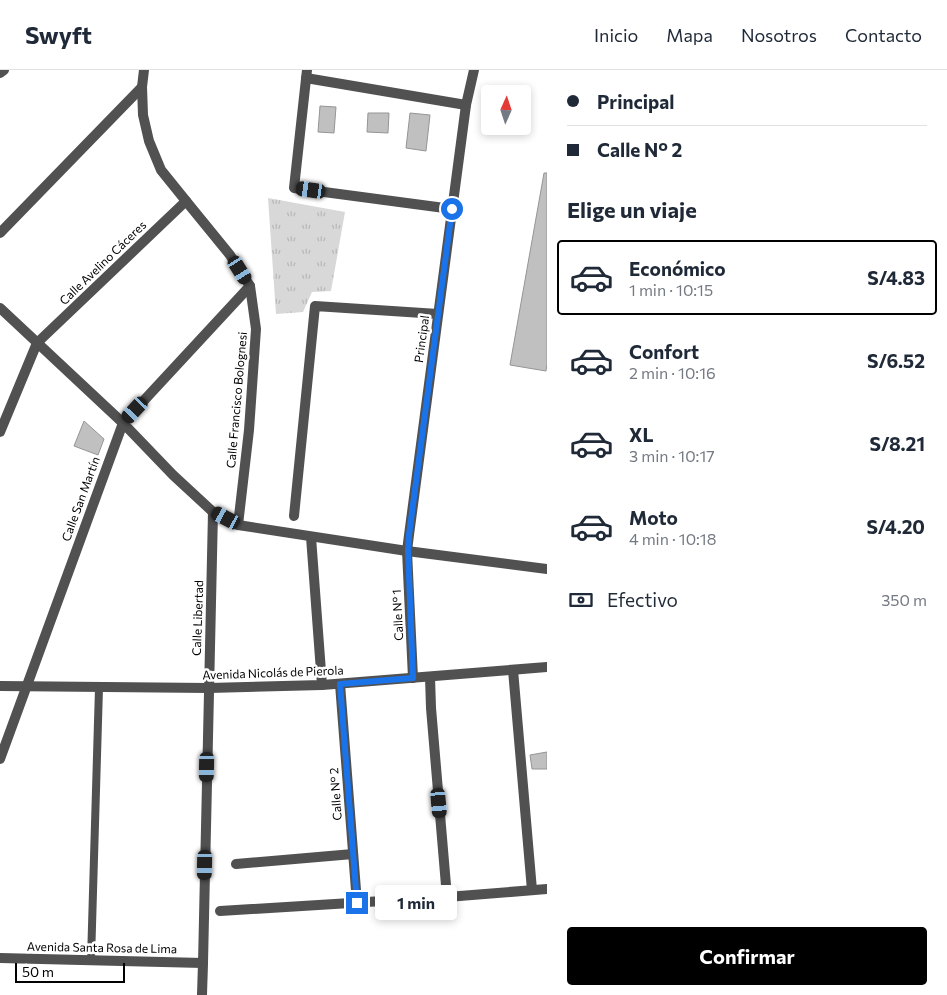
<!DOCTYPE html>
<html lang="es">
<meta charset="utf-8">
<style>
:root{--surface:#fff;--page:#f6f6f7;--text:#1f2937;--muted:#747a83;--line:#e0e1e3;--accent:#000}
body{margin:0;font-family:Commissioner,sans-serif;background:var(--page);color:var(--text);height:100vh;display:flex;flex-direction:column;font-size:19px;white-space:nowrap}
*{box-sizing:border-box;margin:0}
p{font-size:16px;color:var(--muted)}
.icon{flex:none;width:28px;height:28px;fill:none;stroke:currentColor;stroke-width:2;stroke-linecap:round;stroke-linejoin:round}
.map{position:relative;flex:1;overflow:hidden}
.drawer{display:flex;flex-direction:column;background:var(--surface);width:400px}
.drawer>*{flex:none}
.guide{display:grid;align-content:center;height:110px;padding:0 20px;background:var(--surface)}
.needle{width:32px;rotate:3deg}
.controls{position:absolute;left:481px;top:15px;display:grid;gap:10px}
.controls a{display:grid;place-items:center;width:50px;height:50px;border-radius:5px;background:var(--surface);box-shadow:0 2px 8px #0003;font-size:25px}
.scale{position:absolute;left:15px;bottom:12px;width:110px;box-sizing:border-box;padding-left:5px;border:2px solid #000;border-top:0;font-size:14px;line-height:18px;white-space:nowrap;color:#000;-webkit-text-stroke:4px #fff;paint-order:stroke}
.end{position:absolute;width:22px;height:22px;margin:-11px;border:6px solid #1a73e8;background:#fff;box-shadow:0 0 0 2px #fff}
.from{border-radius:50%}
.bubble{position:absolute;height:35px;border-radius:5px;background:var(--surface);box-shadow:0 2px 8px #0003;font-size:16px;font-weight:700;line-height:35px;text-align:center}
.car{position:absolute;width:15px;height:30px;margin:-15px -8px;border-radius:6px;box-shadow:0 0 4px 1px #0007;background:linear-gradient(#222 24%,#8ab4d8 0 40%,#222 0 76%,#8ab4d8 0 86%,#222 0)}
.guide b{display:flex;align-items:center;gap:18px;height:48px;font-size:19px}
.guide b+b{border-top:1px solid var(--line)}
.guide i{width:12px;height:12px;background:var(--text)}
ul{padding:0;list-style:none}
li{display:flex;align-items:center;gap:15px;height:75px;margin:0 10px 8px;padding:0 10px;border:2px solid transparent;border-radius:5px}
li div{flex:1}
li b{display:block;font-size:19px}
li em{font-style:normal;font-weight:700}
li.active{border-color:var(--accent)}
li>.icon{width:45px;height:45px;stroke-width:1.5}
h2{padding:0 20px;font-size:22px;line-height:60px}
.pay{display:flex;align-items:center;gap:12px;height:55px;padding:0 20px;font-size:19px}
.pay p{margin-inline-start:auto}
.primary-button{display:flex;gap:10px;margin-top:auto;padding:10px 20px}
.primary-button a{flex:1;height:58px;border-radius:5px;background:var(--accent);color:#fff;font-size:20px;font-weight:700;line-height:58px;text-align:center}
header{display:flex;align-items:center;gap:30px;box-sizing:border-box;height:70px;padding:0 25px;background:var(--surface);border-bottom:1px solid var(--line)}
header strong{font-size:24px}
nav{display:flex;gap:28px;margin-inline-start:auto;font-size:18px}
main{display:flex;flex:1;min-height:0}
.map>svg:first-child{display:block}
.park{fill:url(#park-tufts)}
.building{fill:#c0c0c0;stroke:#959595}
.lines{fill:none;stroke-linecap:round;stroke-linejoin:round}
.service{stroke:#515151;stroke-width:8}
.minor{stroke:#515151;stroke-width:10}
.tertiary{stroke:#515151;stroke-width:10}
.route{stroke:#1a73e8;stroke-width:6}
.labels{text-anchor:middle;stroke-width:5;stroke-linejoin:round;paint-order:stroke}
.street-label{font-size:12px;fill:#000;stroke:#fff}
</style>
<header>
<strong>Swyft</strong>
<nav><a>Inicio</a><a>Mapa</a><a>Nosotros</a><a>Contacto</a></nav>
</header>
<main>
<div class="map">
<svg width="547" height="925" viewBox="0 0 547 925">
<defs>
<pattern id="park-tufts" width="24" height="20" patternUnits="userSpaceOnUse" patternTransform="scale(1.25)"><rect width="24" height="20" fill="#d8d8d8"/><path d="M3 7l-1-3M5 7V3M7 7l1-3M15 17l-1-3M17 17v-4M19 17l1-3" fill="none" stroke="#b8b8b8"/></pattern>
</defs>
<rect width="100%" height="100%" fill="#fff"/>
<path class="park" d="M268 128 345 142 331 221 312 222 303 242 276 244Z"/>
<g class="building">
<path d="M320 36 336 37 334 63 318 62Z"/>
<path d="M368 43H389L388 63 367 62Z"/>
<path d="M410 43 430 45 426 81 406 78Z"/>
<path d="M544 103H547V294L546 301 510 295Z"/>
<path d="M84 351 104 369 98 385 74 376Z"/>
<path d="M547 682V699H532L530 685Z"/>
</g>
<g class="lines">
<path class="service" d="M91 890 99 618"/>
<g class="minor">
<path d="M144 0 142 17 143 45 149 71 161 100 186 131 230 185 250 216 256 259 249 360 238 455"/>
<path d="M307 0 294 118 452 139"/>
<path d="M0 3 4 0"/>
<path d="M306 8 466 35"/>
<path d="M0 163 142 17"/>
<path d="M0 362 37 273 186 131"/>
<path d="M294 446 315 236 438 244"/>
<path d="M311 467 322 615"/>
<path d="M513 600 532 820"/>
<path d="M430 607 431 638 447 827"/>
<path d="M413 608 407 481 409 465 466 35 474 0"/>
<path d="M340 614 357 833"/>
<path d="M0 689 123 353 250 216"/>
<path d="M236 794 353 784"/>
<path d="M220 841 447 827 547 819"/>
<path d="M202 925 203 893"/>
</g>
<g class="tertiary">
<path d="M0 238 123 353 173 405 213 442 238 455 407 481 547 499"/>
<path d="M0 616 209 618 322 615 547 597"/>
<path d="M0 888 203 893 213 442"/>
</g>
</g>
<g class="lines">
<path class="route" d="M357 833 340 614 413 608 408 481 409 465 452 139"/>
</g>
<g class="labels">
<g class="street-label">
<text transform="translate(103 193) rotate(-44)" y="4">Calle Avelino Cáceres</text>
<text transform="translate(422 269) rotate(-82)" y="4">Principal</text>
<text transform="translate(237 330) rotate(-85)" y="4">Calle Francisco Bolognesi</text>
<text transform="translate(81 429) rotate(-70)" y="4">Calle San Martín</text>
<text transform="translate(398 545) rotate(-93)" y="4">Calle N° 1</text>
<text transform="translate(198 548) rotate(-88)" y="4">Calle Libertad</text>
<text transform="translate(273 603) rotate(-2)" y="4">Avenida Nicolás de Pierola</text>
<text transform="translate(336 724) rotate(-94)" y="4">Calle N° 2</text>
<text transform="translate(102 878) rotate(1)" y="4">Avenida Santa Rosa de Lima</text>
</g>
</g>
</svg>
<div class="controls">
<a><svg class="needle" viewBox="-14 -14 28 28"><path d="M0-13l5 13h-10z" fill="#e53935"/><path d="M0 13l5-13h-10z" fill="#747a83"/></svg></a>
</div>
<div class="scale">50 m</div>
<i class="end from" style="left:452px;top:139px"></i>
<i class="end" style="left:357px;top:833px"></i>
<div class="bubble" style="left:375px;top:815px;width:82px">1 min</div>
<i class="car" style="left:311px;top:120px;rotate:278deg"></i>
<i class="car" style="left:240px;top:200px;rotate:148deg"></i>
<i class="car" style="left:135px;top:340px;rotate:223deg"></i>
<i class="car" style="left:226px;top:448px;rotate:298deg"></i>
<i class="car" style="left:207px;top:697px;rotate:181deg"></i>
<i class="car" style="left:439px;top:733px;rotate:175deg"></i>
<i class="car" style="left:205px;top:795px;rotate:181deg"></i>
</div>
<section class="drawer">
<div class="guide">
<b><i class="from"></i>Principal</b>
<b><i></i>Calle N° 2</b>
</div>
<h2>Elige un viaje</h2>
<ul>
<li class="active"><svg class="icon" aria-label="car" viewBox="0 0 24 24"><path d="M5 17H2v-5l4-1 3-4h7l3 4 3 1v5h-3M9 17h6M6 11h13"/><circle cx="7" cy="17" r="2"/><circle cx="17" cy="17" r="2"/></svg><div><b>Económico</b><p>1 min · 10:15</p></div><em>S/4.83</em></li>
<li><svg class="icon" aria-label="car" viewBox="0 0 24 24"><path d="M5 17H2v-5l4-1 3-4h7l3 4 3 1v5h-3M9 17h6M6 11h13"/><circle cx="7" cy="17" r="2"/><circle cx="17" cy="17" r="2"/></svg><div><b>Confort</b><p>2 min · 10:16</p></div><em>S/6.52</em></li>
<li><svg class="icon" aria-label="car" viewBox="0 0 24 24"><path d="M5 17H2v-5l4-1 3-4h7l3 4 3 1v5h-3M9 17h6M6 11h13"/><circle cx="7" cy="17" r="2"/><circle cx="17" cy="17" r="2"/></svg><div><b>XL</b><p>3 min · 10:17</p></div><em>S/8.21</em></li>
<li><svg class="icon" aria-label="car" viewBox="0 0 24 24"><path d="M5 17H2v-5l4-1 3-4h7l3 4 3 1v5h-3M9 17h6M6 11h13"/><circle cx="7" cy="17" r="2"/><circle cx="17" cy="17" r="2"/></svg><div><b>Moto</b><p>4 min · 10:18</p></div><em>S/4.20</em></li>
</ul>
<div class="pay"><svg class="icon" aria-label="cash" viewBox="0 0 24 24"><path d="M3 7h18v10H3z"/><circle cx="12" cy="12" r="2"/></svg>Efectivo<p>350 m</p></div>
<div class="primary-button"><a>Confirmar</a></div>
</section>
</main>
